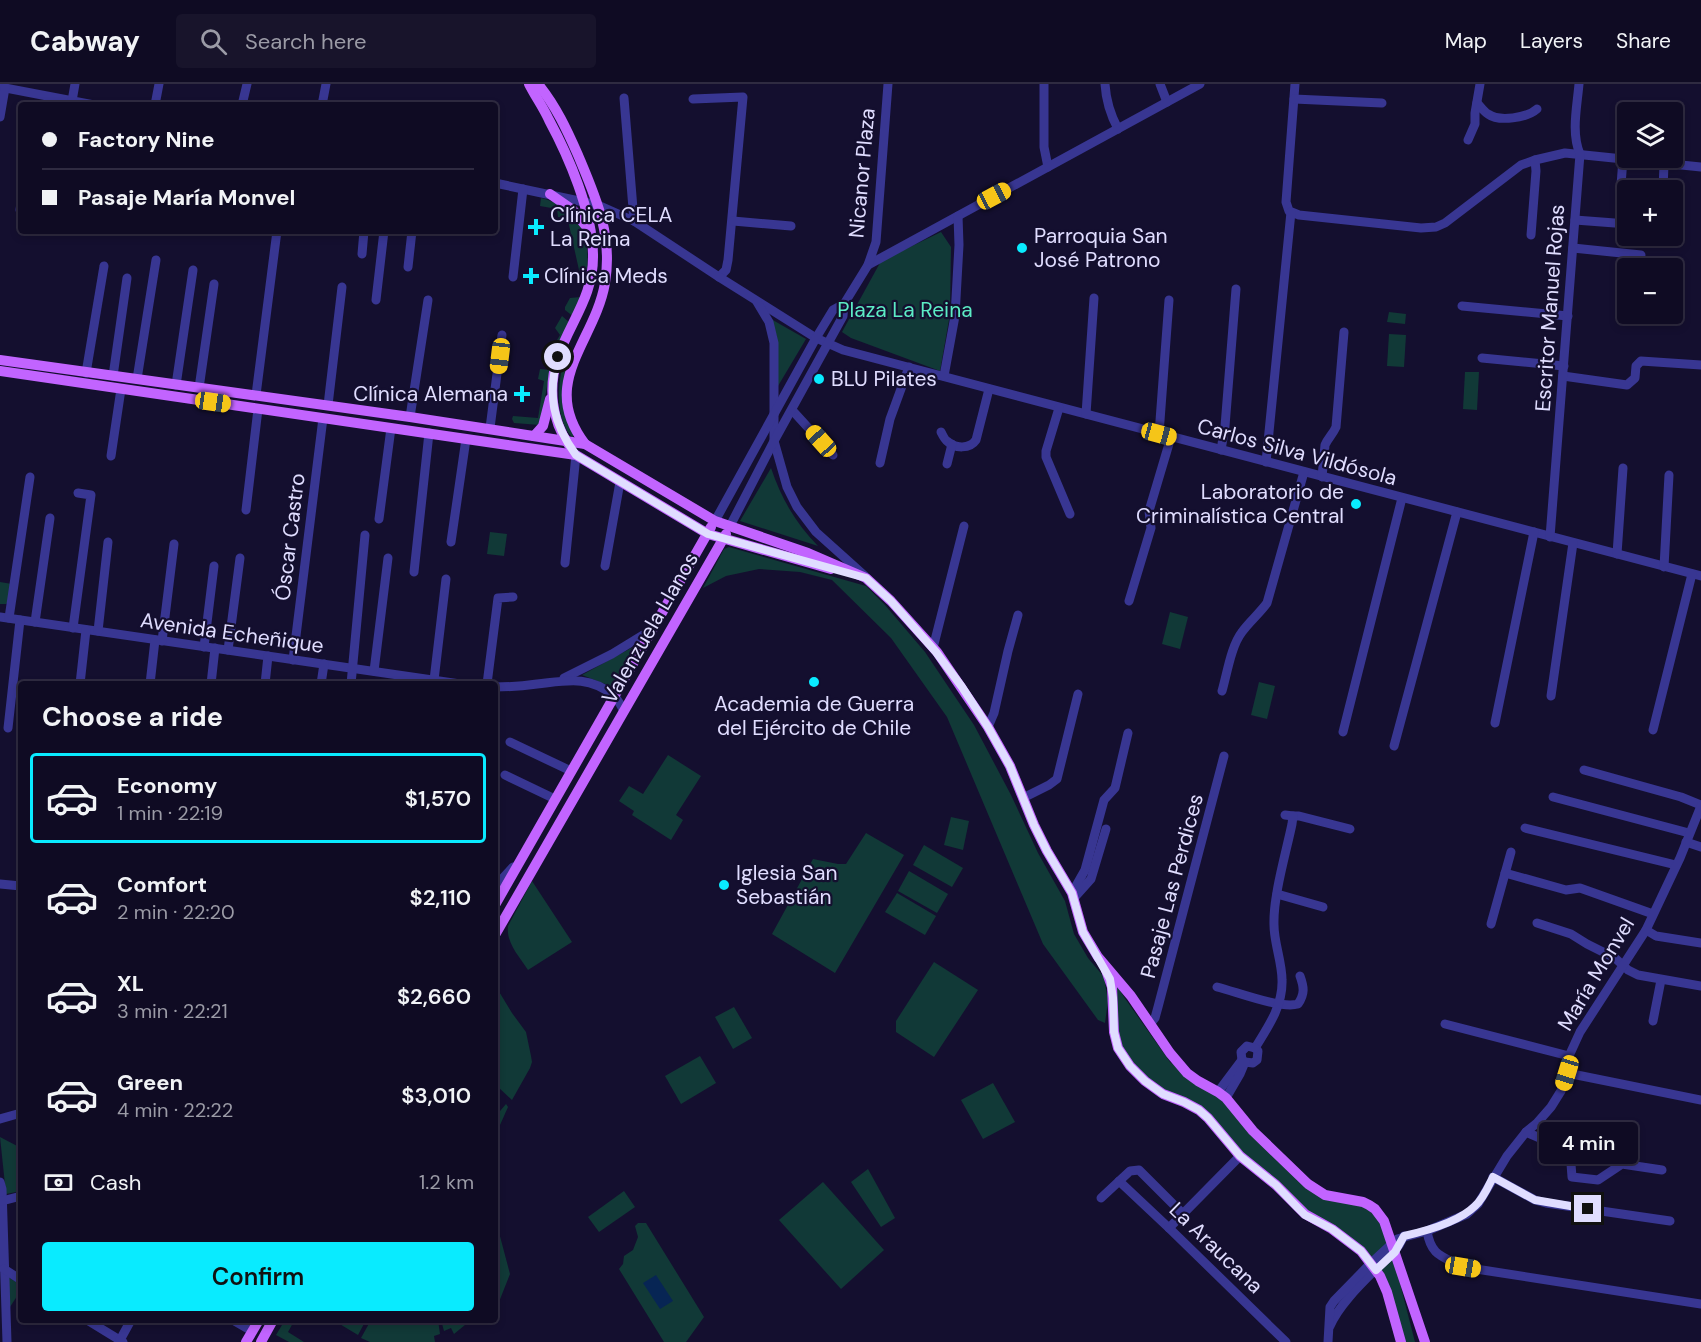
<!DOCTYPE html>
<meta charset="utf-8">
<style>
:root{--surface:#0f0b23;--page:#18142b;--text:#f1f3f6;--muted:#9b9ba6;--line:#2f2b41;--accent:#09ebff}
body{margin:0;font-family:"DM Sans",sans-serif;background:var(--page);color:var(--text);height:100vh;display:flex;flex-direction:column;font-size:22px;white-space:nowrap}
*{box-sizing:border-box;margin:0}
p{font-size:20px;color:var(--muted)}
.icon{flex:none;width:33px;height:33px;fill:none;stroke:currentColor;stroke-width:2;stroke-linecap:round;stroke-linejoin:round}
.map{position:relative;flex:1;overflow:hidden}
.sheet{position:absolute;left:18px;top:597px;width:480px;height:642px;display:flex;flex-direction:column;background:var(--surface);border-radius:6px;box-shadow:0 3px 9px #0003,0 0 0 2px var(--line)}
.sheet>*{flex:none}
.top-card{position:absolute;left:18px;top:18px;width:480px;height:132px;border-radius:6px;box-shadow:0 3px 9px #0003,0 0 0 2px var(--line);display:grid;align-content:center;height:132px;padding:0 24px;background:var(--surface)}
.controls{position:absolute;left:1617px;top:18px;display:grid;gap:12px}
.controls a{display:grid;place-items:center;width:66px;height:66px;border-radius:6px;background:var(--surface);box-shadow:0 3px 9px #0003,0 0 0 2px var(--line);font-size:30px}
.end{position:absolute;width:27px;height:27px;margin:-14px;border:8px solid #e0ddff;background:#111;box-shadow:0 0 0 3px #111}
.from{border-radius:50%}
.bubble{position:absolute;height:42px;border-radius:6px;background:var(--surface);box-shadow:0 3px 9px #0003,0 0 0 2px var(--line);font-size:20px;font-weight:600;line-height:42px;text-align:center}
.car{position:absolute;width:18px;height:36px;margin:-18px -9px;border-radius:8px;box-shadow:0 0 4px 2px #0007;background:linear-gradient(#f5c518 24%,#345 0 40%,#f5c518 0 76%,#345 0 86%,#f5c518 0)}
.top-card b{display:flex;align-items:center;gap:21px;height:57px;font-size:22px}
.top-card b+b{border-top:2px solid var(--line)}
.top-card i{width:15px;height:15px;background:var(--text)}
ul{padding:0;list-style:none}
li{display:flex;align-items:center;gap:18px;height:90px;margin:0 12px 9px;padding:0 12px;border:3px solid transparent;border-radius:6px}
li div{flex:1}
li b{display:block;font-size:22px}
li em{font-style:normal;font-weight:600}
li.current{border-color:var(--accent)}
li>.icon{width:54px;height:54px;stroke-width:1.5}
h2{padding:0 24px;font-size:27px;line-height:72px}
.pay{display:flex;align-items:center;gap:15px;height:66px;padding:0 24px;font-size:22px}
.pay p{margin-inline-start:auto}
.action{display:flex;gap:12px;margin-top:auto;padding:12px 24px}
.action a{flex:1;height:69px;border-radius:6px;background:var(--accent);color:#111;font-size:24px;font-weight:600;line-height:69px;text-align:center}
header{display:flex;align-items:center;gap:36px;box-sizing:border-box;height:84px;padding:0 30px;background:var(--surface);border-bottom:2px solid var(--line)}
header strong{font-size:28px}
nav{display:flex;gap:33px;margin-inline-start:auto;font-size:21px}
.search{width:420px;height:54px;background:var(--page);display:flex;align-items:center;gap:15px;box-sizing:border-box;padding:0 21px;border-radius:6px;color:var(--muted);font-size:22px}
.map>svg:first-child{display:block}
.green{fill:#113937}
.water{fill:#072554}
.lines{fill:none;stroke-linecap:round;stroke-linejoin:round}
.minor{stroke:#383692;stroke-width:9}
.major{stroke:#c264ff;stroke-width:10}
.route{stroke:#e0ddff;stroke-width:8}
.poi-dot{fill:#09ebff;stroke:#140f2f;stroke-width:2}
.labels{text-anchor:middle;stroke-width:4.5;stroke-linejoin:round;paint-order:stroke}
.street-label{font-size:21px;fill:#e0ddff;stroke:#140f2f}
.poi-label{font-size:21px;fill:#e0ddff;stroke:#140f2f;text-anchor:start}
.park-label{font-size:21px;fill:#5cecc5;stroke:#140f2f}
</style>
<header>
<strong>Cabway</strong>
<div class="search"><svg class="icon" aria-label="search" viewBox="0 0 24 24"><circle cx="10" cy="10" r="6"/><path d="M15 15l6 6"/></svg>Search here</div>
<nav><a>Map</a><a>Layers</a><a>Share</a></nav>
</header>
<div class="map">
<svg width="1701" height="1258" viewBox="0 0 1701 1258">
<rect width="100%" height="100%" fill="#140f2f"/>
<g class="green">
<path d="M541 114C556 117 576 130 582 144 588 157 588 173 587 186L580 187 579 186 569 141V135L558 133 557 125 540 122Z"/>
<path d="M941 148 951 163 950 230 940 287 851 254 842 248 881 177Z"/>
<path d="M581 213 574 233 565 226V223L570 214Z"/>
<path d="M1389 228 1406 230 1405 240 1387 238Z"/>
<path d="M562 232 570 239 553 277 543 276 541 274 544 268H550L560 251 555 244Z"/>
<path d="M771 235 806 255 778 302 777 253Z"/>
<path d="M1389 250 1406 251 1404 283 1387 282Z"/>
<path d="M564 275 570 277 573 354C554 337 558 297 564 275Z"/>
<path d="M540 285 550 286 540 341 514 339 512 335 513 332 538 334 544 297 538 295Z"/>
<path d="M1465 288H1479L1477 326 1463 325Z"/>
<path d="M771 384C781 414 796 440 818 462L740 437Z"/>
<path d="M490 448 507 450 504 472 487 470Z"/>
<path d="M729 463 866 502 885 521 925 568 974 641 1011 711 1038 769 1065 817 1074 850 1088 874 1104 893 1108 917 1105 939 1098 936 1043 860 947 633 891 554 832 496 800 488 759 485 726 492 703 504 724 465Z"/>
<path d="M0 498 12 500 9 518 6 520H0Z"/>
<path d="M1170 528 1188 533 1180 565 1162 560Z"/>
<path d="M644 557 618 605 582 591Z"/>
<path d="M1259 598 1275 602 1267 635 1251 631Z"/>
<path d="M668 671 701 692 676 731 683 736 671 756 632 731 634 727 619 717 629 702 643 710Z"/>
<path d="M951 733 969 737 963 766 944 761Z"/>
<path d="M866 749 904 771 835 889 772 850 813 775 838 780H846Z"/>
<path d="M924 761 963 784 952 803 913 781Z"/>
<path d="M909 787 948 810 937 829 898 807Z"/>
<path d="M532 797 572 858 528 886C519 872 506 859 508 842Z"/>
<path d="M897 809 936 832 925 851 885 828Z"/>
<path d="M934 878 978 906 934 973 896 948V937Z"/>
<path d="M1104 881 1124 913 1170 978 1196 999 1215 1010 1308 1104 1362 1120 1382 1138 1395 1180 1415 1258H1404L1370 1174 1303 1128 1235 1066 1209 1033 1147 998 1120 961Z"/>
<path d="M495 901 512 929 526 948 531 972 532 978 530 984 512 1016 497 1002 495 1004Z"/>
<path d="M734 923 752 954 733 965 715 933Z"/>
<path d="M700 972 716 999 681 1020 665 992Z"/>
<path d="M993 999 1015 1038 983 1055 961 1016Z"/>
<path d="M506 1020 508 1023 500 1041 495 1062V1033Z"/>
<path d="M0 1053 21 1064V1107L6 1110Z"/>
<path d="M868 1085 895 1134 881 1143 851 1098Z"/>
<path d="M823 1098 884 1166 841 1205 779 1136Z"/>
<path d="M624 1107 635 1123 599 1148 588 1133Z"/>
<path d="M638 1139H646L704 1233 686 1258H664L619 1185 623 1180 624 1172 633 1166 638 1153 635 1142Z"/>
<path d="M497 1141 510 1190 495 1228V1161L498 1159 496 1155H495V1142Z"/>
<path d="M8 1193 21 1201V1206L10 1223Z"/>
<path d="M285 1236 293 1239 288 1248 304 1258H289L276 1251Z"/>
<path d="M333 1236H366L358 1251Z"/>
<path d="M371 1236H438L440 1250 434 1252 435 1258H370L361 1254Z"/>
<path d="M441 1236H471L454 1250 451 1244 444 1247Z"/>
</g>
<path class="water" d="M656 1191 673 1217 660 1225 643 1199Z"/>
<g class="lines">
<g class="minor">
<path d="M1044 0V63L1048 83"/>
<path d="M1105 0C1106 17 1110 30 1118 45"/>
<path d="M1160 0 1167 18"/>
<path d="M1295 0 1286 118 1289 127 1299 131 1421 144 1436 143 1445 139 1521 81 1535 76 1565 69 1701 83"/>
<path d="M0 3 94 21"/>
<path d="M624 14 634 137"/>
<path d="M693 15 743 13 728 176 726 186 719 193"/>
<path d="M1294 15 1382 19"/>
<path d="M72 17 75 0"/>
<path d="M1477 19C1480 22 1484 28 1488 30 1499 38 1527 34 1537 25"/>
<path d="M155 21 159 0"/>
<path d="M242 21 247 0"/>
<path d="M322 21 326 0"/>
<path d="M0 33 5 4"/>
<path d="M1468 56 1475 40V29L1480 0"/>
<path d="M495 99 598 121 634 137 719 193 816 254 843 266 1701 492"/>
<path d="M1663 106 1664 80"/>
<path d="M1620 114 1623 75"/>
<path d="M20 126 21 119"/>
<path d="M1575 136 1628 140"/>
<path d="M733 137 791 142"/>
<path d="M1531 151 1536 87 1535 76"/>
<path d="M1573 164 1641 171"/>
<path d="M362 170 364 147"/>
<path d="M868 181 1200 0"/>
<path d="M408 183 412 147"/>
<path d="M513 193 523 105"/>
<path d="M376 216 384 147"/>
<path d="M757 218 769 238 774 259V357L787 403 797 423 816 448 865 492"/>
<path d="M1462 222 1568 232"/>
<path d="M1482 274 1564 282"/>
<path d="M86 289 104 182"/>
<path d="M113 292 127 194"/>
<path d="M944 292 955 232 959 161 958 132"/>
<path d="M1563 292 1627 301 1635 294 1636 282 1641 277 1701 281"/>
<path d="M137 295 156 176"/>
<path d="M176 301 193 186"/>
<path d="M199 304 214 200"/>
<path d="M256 311 277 147"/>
<path d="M328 321 342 203"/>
<path d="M1059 324 1046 367V373L1070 430"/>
<path d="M792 326 833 371"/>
<path d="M1086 330 1094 214"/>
<path d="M410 333 428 216"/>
<path d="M490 344 502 251"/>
<path d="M941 348C942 350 945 356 947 357 955 365 970 365 976 356L989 305"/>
<path d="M1159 350 1169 216"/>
<path d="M1221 366 1225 342 1236 205"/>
<path d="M111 372 121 305"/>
<path d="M1266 378 1291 128"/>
<path d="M880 379 890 335 909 283"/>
<path d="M947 380 952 360"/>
<path d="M1322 393 1325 361C1328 354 1333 350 1336 343L1344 248"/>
<path d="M246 426 258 325"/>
<path d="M379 435 391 344"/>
<path d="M715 437 816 254 833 226 844 220"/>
<path d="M730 442 774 357 843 232 844 220 868 181 876 158 888 0"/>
<path d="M1550 453 1580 70C1571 49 1577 23 1579 0"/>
<path d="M451 458 466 355"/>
<path d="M1617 470 1623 384"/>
<path d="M565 479 576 371"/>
<path d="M605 482 620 398"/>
<path d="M1664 483 1669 391"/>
<path d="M414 488 429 349"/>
<path d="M1129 517 1151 444 1149 427 1171 353"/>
<path d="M0 533 460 600"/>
<path d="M9 534 30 393"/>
<path d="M35 538 50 434"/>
<path d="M73 544 91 411 78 409"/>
<path d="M98 547 108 458"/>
<path d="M162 557 174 460"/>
<path d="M204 563 214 482"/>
<path d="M933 564 964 442"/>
<path d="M228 566 240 474"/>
<path d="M293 576 323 334"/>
<path d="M374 587 388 474"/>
<path d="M564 594 612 570 643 551 648 553"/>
<path d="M434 596 446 495"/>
<path d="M80 600 86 546"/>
<path d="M150 600 155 556"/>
<path d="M211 600 215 564"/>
<path d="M265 600 268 572"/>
<path d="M321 600 324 580"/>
<path d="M351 600 365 451"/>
<path d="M487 600 498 514 513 513"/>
<path d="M495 603C509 603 523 602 537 600 566 597 588 591 613 611 618 615 621 622 624 627"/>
<path d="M1222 607C1227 590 1231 562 1242 548 1249 538 1259 530 1267 519L1304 388"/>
<path d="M1551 612 1573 459"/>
<path d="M1495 639 1534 448"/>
<path d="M988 643 994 629 1008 567 1018 531"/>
<path d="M8 644 20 536"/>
<path d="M1653 646 1692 490"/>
<path d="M1343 648 1402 414"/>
<path d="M510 658 571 687"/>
<path d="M1394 662 1457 428"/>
<path d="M1584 686 1681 713 1701 721"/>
<path d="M505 691 555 715"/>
<path d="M1553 713 1689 749"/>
<path d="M1023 714 1049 701 1057 695 1078 610"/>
<path d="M1293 732H1299L1350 745"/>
<path d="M1525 744 1676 781"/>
<path d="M1686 758 1701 763"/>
<path d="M1505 789 1566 806 1580 804 1653 830"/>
<path d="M0 800 21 802"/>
<path d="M495 801 502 795 513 783"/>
<path d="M1072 809 1085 786 1104 716 1115 704 1128 649"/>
<path d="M1277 810 1323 823"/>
<path d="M1074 814 1091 795 1106 745"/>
<path d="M1537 839 1571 850 1587 860 1615 874 1628 886 1638 891 1701 902"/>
<path d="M1491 840 1511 768"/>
<path d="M1646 846 1656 852 1701 859"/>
<path d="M1217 903C1237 908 1280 925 1298 920 1305 910 1304 903 1300 892"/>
<path d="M1653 937 1661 896"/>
<path d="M1151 939 1155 934 1158 923 1224 672"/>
<path d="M1445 940 1569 972"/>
<path d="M1255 964C1268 943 1283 922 1282 896 1282 878 1274 859 1274 841 1273 812 1286 769 1292 740L1293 732 1285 731"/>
<path d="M1245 978 1253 979 1257 976 1258 967 1255 964"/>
<path d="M1567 989 1701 1016"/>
<path d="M1218 1008 1242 976"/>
<path d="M1226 1014 1240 990 1245 978 1242 976 1241 968 1247 962 1255 964"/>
<path d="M0 1035 21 1029"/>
<path d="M1526 1048 1549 1058 1571 1080 1572 1093 1598 1096 1622 1080 1662 1086"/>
<path d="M1493 1093 1535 1116 1546 1119 1670 1137"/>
<path d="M1119 1097 1169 1144 1286 1258"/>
<path d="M0 1098 2 1105 7 1258"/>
<path d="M1101 1114 1130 1087 1139 1086 1183 1130"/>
<path d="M2 1117 21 1112"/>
<path d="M1169 1144 1240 1072"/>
<path d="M1427 1147C1431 1172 1442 1172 1463 1183L1701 1220"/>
<path d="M4 1185 21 1196"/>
<path d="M87 1236 123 1258"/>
<path d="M233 1236 252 1247"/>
<path d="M1330 1242C1339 1221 1361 1200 1377 1184 1388 1174 1398 1166 1404 1152"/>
<path d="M119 1258 131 1236"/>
<path d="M1328 1258 1330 1223 1334 1217 1371 1179 1397 1155 1427 1147 1467 1130 1478 1120 1507 1072 1526 1048 1537 1039 1551 1023 1561 1007 1567 989 1569 972 1580 948 1646 846 1680 774 1701 722"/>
</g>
<g class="major">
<path d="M529 0C535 12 543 23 549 36 569 73 592 127 593 170 594 212 571 236 558 273 548 302 551 336 569 361"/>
<path d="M538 0C556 22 567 46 578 71 596 114 613 151 605 199 595 258 538 298 585 360"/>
<path d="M550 110 573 126 589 146"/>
<path d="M0 276 410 333 585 360 715 437 808 469 866 494 891 517 937 568 988 643 1010 682 1034 741 1047 767 1072 809 1083 848 1098 873 1131 912 1170 969 1187 989 1198 997 1218 1008 1226 1014 1253 1047 1308 1100 1325 1111 1363 1118 1369 1121 1375 1125 1384 1137 1425 1258"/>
<path d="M0 287 576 371 708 450 831 485"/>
<path d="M534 352 543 342 550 315"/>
<path d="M495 821 711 443"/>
<path d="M495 851 726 450"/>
<path d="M1106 886 1112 903 1114 948 1118 964 1130 982 1145 997 1163 1010 1184 1018 1199 1026 1208 1034 1240 1072 1276 1101 1305 1130 1332 1145 1361 1167 1380 1192 1387 1208 1401 1258"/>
<path d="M246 1258 259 1236"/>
<path d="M261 1258 273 1236"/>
</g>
</g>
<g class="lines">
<path class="route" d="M558 273C547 310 553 340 576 371L708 450 866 494 891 517 936 568 962 603 988 643 1010 682 1034 741 1047 767 1072 809 1083 848 1110 895 1113 914 1114 948 1118 964 1130 982 1145 997 1163 1010 1184 1018 1199 1026 1208 1034 1240 1072 1276 1101 1298 1124 1305 1131 1332 1145 1361 1167 1376 1186 1395 1168 1404 1152C1426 1147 1459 1138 1475 1122 1483 1115 1488 1103 1493 1093L1535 1116 1588 1125"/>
</g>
<g class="poi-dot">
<path d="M533 134h6v6h6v6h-6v6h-6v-6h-6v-6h6z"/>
<circle cx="1022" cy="164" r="6"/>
<path d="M528 183h6v6h6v6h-6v6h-6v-6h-6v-6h6z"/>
<circle cx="819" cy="295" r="6"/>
<path d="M519 301h6v6h6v6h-6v6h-6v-6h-6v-6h6z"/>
<circle cx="1356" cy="420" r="6"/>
<circle cx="814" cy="598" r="6"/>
<circle cx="724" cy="801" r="6"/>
</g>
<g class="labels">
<g class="street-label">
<text transform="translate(862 89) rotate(-85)" y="7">Nicanor Plaza</text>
<text transform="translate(1550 224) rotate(-86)" y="7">Escritor Manuel Rojas</text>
<text transform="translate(1297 368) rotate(15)" y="7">Carlos Silva Vildósola</text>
<text transform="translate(290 453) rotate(-83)" y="7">Óscar Castro</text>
<text transform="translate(650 544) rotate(-60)" y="7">Valenzuela Llanos</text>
<text transform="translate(232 549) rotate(8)" y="7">Avenida Echeñique</text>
<text transform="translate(1172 802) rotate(-75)" y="7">Pasaje Las Perdices</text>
<text transform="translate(1596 890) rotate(-59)" y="7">María Monvel</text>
<text transform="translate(1216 1164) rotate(44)" y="7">La Araucana</text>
</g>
<g class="poi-label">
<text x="550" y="138">Clínica CELA<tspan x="550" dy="24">La Reina</tspan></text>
<text x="1034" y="159">Parroquia San<tspan x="1034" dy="24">José Patrono</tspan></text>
<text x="544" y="199">Clínica Meds</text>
<text x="831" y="302">BLU Pilates</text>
<text x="508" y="317" text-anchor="end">Clínica Alemana</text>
<text x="1344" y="415" text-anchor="end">Laboratorio de<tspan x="1344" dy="24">Criminalística Central</tspan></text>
<text x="814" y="627" text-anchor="middle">Academia de Guerra<tspan x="814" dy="24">del Ejército de Chile</tspan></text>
<text x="736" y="796">Iglesia San<tspan x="736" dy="24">Sebastián</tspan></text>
</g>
<g class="park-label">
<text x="905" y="233">Plaza La Reina</text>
</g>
</g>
</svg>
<div class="controls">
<a><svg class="icon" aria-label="layers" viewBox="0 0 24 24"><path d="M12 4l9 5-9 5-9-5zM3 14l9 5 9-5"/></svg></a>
<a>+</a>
<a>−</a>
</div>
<i class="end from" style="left:558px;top:273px"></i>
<i class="end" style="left:1588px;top:1125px"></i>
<div class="bubble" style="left:1539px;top:1038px;width:99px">4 min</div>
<i class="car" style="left:994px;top:112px;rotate:62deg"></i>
<i class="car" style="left:500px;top:272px;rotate:187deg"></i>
<i class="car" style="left:213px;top:318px;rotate:98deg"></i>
<i class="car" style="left:1159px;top:350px;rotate:105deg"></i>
<i class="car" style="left:821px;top:357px;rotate:318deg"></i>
<i class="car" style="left:1567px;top:989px;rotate:197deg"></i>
<i class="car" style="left:1463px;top:1183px;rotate:99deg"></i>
<div class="top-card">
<b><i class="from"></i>Factory Nine</b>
<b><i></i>Pasaje María Monvel</b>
</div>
<section class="sheet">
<h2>Choose a ride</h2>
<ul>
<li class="current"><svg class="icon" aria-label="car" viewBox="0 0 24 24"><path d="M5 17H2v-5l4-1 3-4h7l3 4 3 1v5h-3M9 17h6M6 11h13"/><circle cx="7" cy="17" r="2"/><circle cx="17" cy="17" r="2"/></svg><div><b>Economy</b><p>1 min · 22:19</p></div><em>$1,570</em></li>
<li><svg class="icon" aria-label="car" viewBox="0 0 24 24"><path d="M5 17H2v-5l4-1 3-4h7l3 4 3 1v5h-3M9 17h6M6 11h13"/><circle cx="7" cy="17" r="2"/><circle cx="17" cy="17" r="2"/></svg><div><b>Comfort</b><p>2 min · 22:20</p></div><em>$2,110</em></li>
<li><svg class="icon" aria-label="car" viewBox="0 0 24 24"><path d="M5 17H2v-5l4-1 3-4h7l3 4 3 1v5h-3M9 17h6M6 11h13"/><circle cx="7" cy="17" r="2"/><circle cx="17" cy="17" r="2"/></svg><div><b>XL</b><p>3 min · 22:21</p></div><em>$2,660</em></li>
<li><svg class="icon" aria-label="car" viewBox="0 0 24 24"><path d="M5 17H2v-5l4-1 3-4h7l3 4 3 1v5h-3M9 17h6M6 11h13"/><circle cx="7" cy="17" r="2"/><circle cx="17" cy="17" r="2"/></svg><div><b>Green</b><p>4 min · 22:22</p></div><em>$3,010</em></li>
</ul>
<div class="pay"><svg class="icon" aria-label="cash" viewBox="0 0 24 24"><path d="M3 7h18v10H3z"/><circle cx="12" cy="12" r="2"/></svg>Cash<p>1.2 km</p></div>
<div class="action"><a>Confirm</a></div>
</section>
</div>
